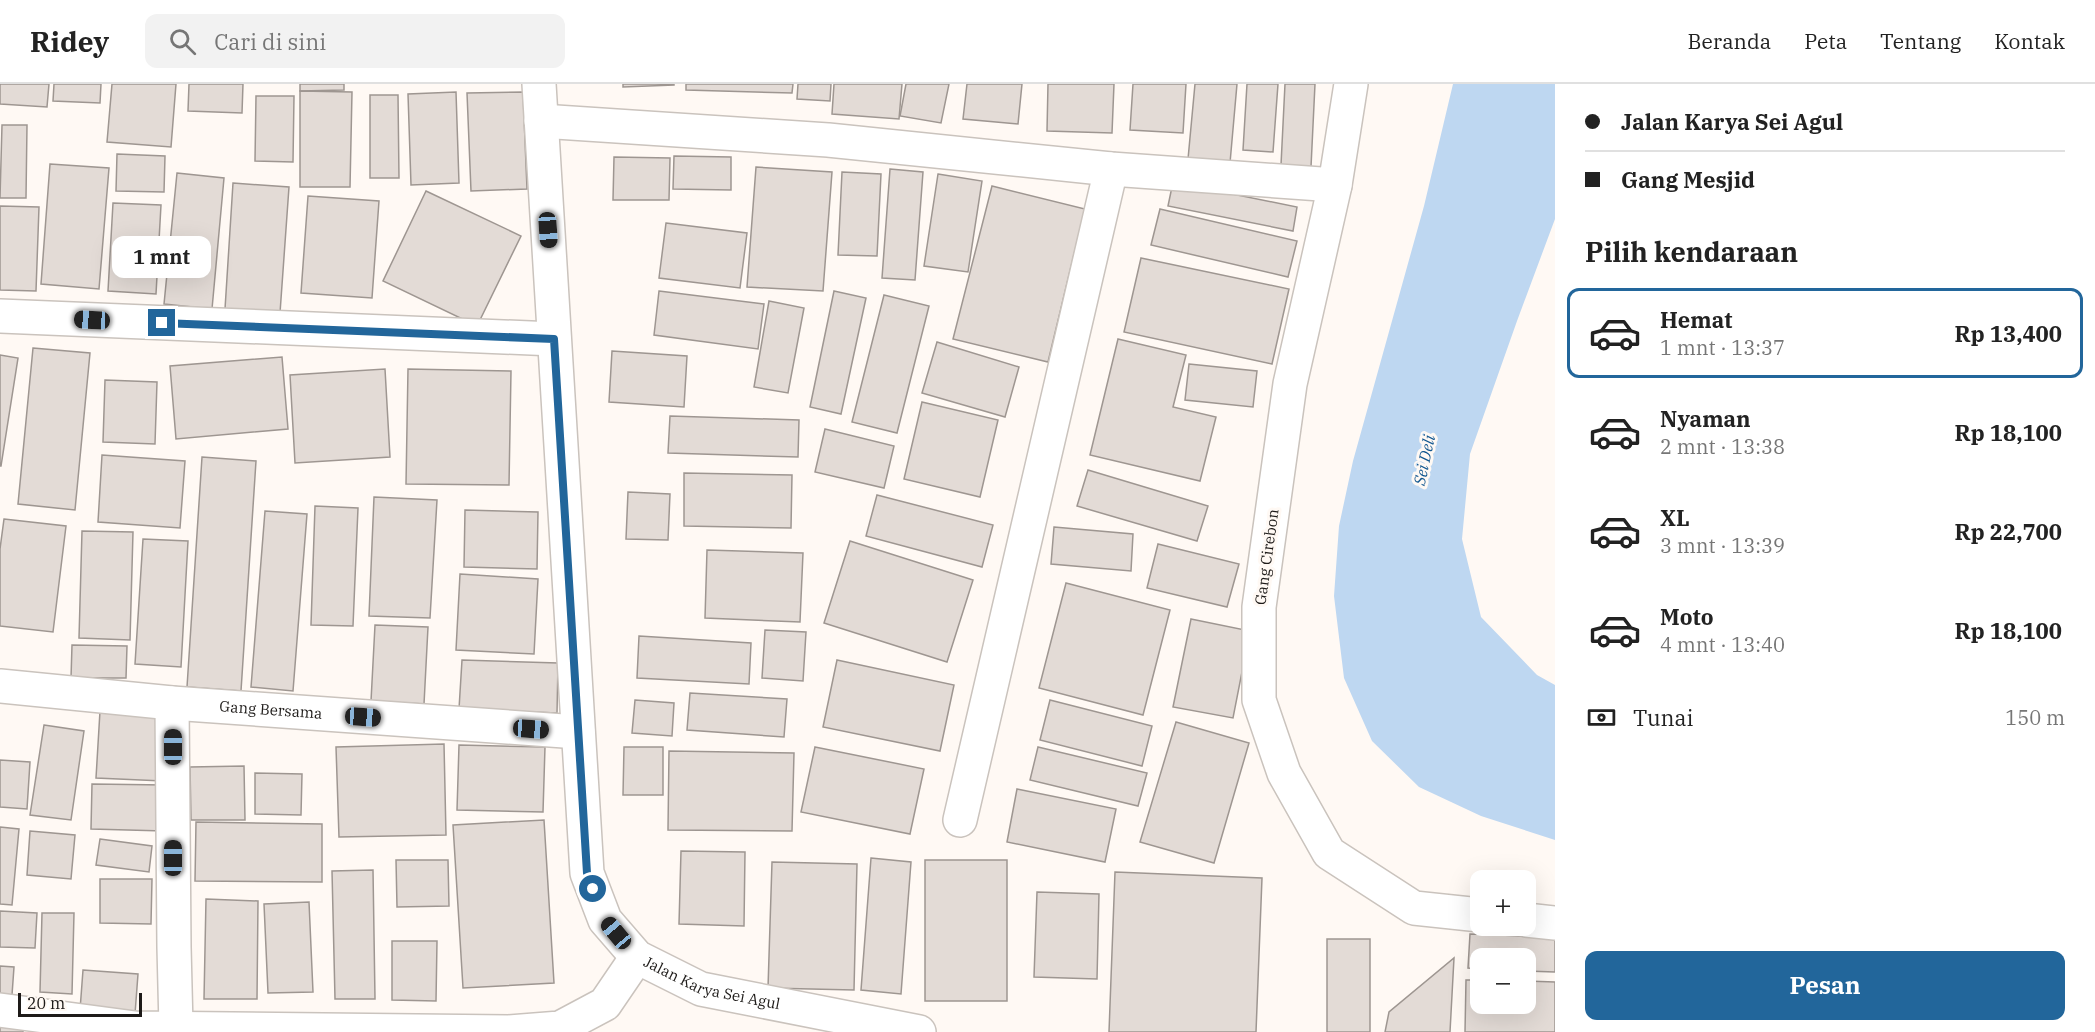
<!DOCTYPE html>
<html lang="id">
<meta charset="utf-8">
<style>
:root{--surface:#fff;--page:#f2f2f2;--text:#222;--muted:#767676;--line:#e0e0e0;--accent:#22669b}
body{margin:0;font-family:"IBM Plex Serif",serif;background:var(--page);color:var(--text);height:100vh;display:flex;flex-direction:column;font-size:22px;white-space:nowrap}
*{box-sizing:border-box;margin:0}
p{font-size:20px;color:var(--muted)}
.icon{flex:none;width:33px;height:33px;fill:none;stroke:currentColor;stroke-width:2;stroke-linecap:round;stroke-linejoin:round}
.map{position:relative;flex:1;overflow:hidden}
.details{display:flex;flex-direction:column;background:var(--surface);width:540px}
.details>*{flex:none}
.banner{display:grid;align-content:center;height:132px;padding:0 30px;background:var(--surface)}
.controls{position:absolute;left:1470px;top:786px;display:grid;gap:12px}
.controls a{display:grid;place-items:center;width:66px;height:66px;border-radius:12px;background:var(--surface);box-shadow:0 6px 24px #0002;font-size:30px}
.scale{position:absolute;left:18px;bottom:15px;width:124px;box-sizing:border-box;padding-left:6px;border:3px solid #1e1b19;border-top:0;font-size:16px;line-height:21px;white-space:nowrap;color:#1e1b19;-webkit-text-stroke:4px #fff9f4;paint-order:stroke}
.end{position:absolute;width:27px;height:27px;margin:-14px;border:8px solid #22669b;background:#fff;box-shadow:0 0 0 3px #fff}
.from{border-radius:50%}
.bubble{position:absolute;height:42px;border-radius:12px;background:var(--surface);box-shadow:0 6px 24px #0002;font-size:20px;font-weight:700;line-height:42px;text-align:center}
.car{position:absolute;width:18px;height:36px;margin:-18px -9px;border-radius:8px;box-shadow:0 0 4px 2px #0007;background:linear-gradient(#222 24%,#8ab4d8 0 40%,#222 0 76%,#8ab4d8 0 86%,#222 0)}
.banner b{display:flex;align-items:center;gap:21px;height:57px;font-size:22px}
.banner b+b{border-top:2px solid var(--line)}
.banner i{width:15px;height:15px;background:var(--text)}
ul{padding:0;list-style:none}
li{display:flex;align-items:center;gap:18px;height:90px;margin:0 12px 9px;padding:0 18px;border:3px solid transparent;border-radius:12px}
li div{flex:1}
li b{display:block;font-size:22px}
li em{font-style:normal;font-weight:700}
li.selected{border-color:var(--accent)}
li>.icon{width:54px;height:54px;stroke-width:1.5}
h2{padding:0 30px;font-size:27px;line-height:72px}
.pay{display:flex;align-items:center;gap:15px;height:66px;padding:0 30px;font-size:22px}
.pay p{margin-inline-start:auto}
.primary-button{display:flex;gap:12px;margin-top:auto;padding:12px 30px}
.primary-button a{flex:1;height:69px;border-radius:12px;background:var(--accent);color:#fff;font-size:24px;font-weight:700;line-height:69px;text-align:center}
header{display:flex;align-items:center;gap:36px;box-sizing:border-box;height:84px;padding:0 30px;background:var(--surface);border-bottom:2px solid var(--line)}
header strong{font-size:28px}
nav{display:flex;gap:33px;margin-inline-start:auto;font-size:21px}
.search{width:420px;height:54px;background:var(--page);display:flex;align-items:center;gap:15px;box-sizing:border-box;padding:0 21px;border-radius:12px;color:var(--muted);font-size:22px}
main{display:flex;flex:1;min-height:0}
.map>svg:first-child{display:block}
.water{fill:#bed7f1}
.building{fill:#e3dbd6;stroke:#9e9691;stroke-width:1.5}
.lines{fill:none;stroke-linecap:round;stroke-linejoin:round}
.minor-casing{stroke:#cac3bd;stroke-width:36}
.secondary-casing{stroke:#cac3bd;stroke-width:36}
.minor{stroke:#fff;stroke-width:33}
.secondary{stroke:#fff;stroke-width:33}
.route{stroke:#22669b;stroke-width:8}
.labels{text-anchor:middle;stroke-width:6;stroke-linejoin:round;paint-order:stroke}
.street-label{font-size:15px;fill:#1e1b19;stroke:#fff9f4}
.water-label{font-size:16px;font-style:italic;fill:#125790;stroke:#fff9f4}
</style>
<header>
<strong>Ridey</strong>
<div class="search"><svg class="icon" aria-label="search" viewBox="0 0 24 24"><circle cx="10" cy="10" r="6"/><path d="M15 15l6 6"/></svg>Cari di sini</div>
<nav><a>Beranda</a><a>Peta</a><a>Tentang</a><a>Kontak</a></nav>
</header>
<main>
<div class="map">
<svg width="1555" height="948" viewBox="0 0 1555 948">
<rect width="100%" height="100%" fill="#fff9f4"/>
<path class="water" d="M1453 0H1555V135L1517 237 1470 370 1462 455 1481 533 1537 591 1555 601V756L1481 732 1419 703 1372 657 1344 594 1334 512 1339 442 1353 377 1424 122Z"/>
<g class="building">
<path d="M0 0H49L47 23 0 20Z"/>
<path d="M54 0H101L100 19 53 17Z"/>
<path d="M112 0H176L171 63 107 58Z"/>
<path d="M189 0H243L242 29 188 27Z"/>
<path d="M300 0H344V6L300 7Z"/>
<path d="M623 0H674V1L623 3Z"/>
<path d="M686 0H793L792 9 686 6Z"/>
<path d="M798 0H831L830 17 797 15Z"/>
<path d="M834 0H902L899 35 832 30Z"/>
<path d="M906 0H949L941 39 900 32Z"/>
<path d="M967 0H1022L1018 40 963 35Z"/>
<path d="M1048 0H1114L1112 49 1047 47Z"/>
<path d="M1133 0H1186L1183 49 1130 46Z"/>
<path d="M1195 0H1237L1230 79 1188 75Z"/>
<path d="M1247 0H1278L1273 68 1243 66Z"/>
<path d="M1285 0H1315L1311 83 1281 81Z"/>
<path d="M300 7 352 8 350 103H300Z"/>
<path d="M456 8 459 99 411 101 408 10Z"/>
<path d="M523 8 527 105 471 107 467 9Z"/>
<path d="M370 11H398L399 94H370Z"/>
<path d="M256 12H294L293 78 255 77Z"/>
<path d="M2 41H27L26 114H0Z"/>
<path d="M117 70 165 72 164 108 116 107Z"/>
<path d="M674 72 731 73V106L673 105Z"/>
<path d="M614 73 670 74 669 116H613Z"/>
<path d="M50 80 109 84 99 205 41 200Z"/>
<path d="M756 83 832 88 823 207 747 203Z"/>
<path d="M890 85 923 88 915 196 882 194Z"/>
<path d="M842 88 881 90 877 172 838 171Z"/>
<path d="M177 89 224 94 212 225 164 220Z"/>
<path d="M938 90 982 97 968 188 924 182Z"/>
<path d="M1173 98 1297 123 1293 147 1168 122Z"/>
<path d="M233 99 289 103 280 229 225 225Z"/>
<path d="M992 102 1085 125 1048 278 953 255Z"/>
<path d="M426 107 521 152 477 242 383 197Z"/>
<path d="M308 112 379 117 372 214 301 209Z"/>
<path d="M113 119 161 121 156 210 108 207Z"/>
<path d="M0 122 39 123 36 207 0 206Z"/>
<path d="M1160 125 1297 157 1288 193 1151 161Z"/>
<path d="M666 139 747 149 740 204 659 194Z"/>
<path d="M1141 174 1289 205 1272 280 1124 248Z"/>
<path d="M659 207 764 220 758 265 654 251Z"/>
<path d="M834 207 866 214 841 330 810 323Z"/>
<path d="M884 211 929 222 897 349 852 338Z"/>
<path d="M769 217 804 224 788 309 754 303Z"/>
<path d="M1118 255 1186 271 1173 323 1216 333 1200 397 1090 371Z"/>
<path d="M937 258 1019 283 1005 333 922 309Z"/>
<path d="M33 264 90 269 75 426 18 420Z"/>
<path d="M612 267 687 272 684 323 609 318Z"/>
<path d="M0 271 18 274 1 382H0Z"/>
<path d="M282 273 288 345 176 355 170 282Z"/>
<path d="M1189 280 1257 287 1253 323 1185 316Z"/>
<path d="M385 285 390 373 295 379 290 291Z"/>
<path d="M408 285 511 287 509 401 406 400Z"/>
<path d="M105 296 157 298 155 360 103 358Z"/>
<path d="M922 318 998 336 980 413 904 395Z"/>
<path d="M670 332 799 336 798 373 668 369Z"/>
<path d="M825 345 894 362 884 404 815 388Z"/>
<path d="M102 371 185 377 180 444 98 438Z"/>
<path d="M202 373 256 377 241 607 187 603Z"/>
<path d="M1088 386 1208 422 1197 457 1077 422Z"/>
<path d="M684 389 792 391 791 444 684 442Z"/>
<path d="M628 408 670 410 668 456 626 455Z"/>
<path d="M877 411 993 441 982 483 866 452Z"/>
<path d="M374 413 437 416 430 534 369 532Z"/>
<path d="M315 422 358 424 353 542 311 541Z"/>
<path d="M465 426 538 428 537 485 464 483Z"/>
<path d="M265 427 307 430 293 607 251 603Z"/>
<path d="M4 435 66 442 53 548 0 542V465Z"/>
<path d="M1054 443 1133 450 1131 487 1051 480Z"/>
<path d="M82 447 133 448 130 556 79 554Z"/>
<path d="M143 455 188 457 181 583 135 580Z"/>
<path d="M850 457 973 496 947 578 824 539Z"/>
<path d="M1158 460 1239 480 1227 523 1147 504Z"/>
<path d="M707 466 803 469 800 538 705 534Z"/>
<path d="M460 490 538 495 534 570 456 566Z"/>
<path d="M1066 499 1170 526 1143 631 1039 604Z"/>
<path d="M1191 535 1250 547 1233 634 1173 623Z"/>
<path d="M375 541 428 543 424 620 371 617Z"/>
<path d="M765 546 806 548 803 597 762 594Z"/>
<path d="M639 552 751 559 749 600 637 594Z"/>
<path d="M72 561 127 562 126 594H71Z"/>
<path d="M462 576 558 579 557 629 459 625Z"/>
<path d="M837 576 954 601 940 667 823 643Z"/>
<path d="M690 609 787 615 784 653 687 646Z"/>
<path d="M635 616 674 619 672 652 632 649Z"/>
<path d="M1050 616 1152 642 1142 682 1040 656Z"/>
<path d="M100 627 167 631 163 697 96 694Z"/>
<path d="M1176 638 1249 659 1214 779 1140 758Z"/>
<path d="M44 641 84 647 71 736 30 731Z"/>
<path d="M444 660 446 751 339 753 336 663Z"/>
<path d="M459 661 545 663 543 728 457 726Z"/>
<path d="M624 663H663V711H623Z"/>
<path d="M815 663 924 685 910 750 801 728Z"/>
<path d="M1038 663 1147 689 1138 722 1030 696Z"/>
<path d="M669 667 794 669 792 747 668 746Z"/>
<path d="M0 676 30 678 27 725 0 723Z"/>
<path d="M244 682 245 736H191L190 683Z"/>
<path d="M255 689 302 690 301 731 255 730Z"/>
<path d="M92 700 165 701 164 747 91 745Z"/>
<path d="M1017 705 1116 725 1105 778 1007 758Z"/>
<path d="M544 736 554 899 463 904 453 741Z"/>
<path d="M196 738 322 740V798L195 797Z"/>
<path d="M0 743 19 745 12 821 0 820Z"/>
<path d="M30 747 75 751 71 795 27 791Z"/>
<path d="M100 755 152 762 149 788 96 781Z"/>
<path d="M681 767 745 768 744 842 679 840Z"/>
<path d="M871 774 911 778 901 910 861 906Z"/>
<path d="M396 776H448L449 822 397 823Z"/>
<rect x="925" y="776" width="82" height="141"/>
<path d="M772 778 857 780 854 906 768 904Z"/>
<path d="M373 786 375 915H335L332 787Z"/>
<path d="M1115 788 1262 794 1256 948H1109Z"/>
<path d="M100 795H152L151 840 100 839Z"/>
<path d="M1037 808 1099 810 1097 895 1034 893Z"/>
<path d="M206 815 258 817 257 915H204Z"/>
<path d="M309 818 313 908 268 909 264 820Z"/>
<path d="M0 827 37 829 35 864 0 863Z"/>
<path d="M42 829H74L72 910 40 908Z"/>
<path d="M1470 850 1555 853V888L1526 887V874H1480V885L1468 884Z"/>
<rect x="1327" y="855" width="43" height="93"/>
<path d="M392 857H437L436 917 392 916Z"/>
<path d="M1454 874 1450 948H1385L1389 928Z"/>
<path d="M0 882 14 883 12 911 0 910Z"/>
<path d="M83 886 138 890 135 930 80 926Z"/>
<path d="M1466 896H1480V920H1526V897L1555 898V948H1465Z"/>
<path d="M0 932 24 934 23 948H0Z"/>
</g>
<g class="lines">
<defs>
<g id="minor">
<path d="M1351 0 1335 101 1290 300 1259 523V616L1284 689 1329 769 1414 824 1480 831"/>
<path d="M541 37 828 56 1111 85 1335 101"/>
<path d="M0 232 554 255"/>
<path id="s1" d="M0 602 172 619 578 648"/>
<path d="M172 619 174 863 176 943"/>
<path d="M960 736 1111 85"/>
<path d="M1526 836 1555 839"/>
<path d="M0 926 135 944 509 948 560 944 605 920 637 873"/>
</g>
<g id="secondary">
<path id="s2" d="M539 0 587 789 605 836 637 873 701 905 919 948"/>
</g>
</defs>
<use href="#minor" class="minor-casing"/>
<use href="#secondary" class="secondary-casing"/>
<use href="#minor" class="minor"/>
<use href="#secondary" class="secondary"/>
</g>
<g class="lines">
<path class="route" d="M162 239 554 255 587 789 593 805"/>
</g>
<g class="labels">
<g class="street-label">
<text transform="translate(1267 473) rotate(-82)" y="5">Gang Cirebon</text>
<text dy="5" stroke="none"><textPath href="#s1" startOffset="272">Gang Bersama</textPath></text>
<text dy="5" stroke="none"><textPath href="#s2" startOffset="970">Jalan Karya Sei Agul</textPath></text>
</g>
<g class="water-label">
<text transform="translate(1424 376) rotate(-78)" y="6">Sei Deli</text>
</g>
</g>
</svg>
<div class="controls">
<a>+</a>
<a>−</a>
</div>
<div class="scale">20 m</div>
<i class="end from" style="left:593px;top:805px"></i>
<i class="end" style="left:162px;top:239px"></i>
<div class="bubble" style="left:112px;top:152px;width:99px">1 mnt</div>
<i class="car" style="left:548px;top:146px;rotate:176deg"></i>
<i class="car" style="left:92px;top:236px;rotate:273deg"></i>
<i class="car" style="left:363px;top:633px;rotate:94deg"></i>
<i class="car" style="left:531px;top:645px;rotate:94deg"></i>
<i class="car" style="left:173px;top:663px;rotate:0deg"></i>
<i class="car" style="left:173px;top:774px;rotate:0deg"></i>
<i class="car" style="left:616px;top:849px;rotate:320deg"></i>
</div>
<section class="details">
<div class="banner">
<b><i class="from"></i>Jalan Karya Sei Agul</b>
<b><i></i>Gang Mesjid</b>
</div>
<h2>Pilih kendaraan</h2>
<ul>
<li class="selected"><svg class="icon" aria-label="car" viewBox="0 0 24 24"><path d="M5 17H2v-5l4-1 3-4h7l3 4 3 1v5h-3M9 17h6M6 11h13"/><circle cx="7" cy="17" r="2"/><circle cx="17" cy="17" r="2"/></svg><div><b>Hemat</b><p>1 mnt · 13:37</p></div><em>Rp 13,400</em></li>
<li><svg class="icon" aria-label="car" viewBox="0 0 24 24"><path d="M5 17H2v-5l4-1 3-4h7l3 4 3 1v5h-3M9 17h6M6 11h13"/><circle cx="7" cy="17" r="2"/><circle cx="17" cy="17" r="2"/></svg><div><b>Nyaman</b><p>2 mnt · 13:38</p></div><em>Rp 18,100</em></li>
<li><svg class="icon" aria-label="car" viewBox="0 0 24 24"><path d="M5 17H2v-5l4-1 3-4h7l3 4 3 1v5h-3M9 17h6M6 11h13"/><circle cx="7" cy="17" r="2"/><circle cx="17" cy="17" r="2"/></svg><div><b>XL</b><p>3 mnt · 13:39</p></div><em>Rp 22,700</em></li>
<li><svg class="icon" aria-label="car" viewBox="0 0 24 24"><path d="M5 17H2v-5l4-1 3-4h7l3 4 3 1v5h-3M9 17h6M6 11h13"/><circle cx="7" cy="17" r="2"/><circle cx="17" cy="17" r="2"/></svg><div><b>Moto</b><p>4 mnt · 13:40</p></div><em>Rp 18,100</em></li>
</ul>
<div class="pay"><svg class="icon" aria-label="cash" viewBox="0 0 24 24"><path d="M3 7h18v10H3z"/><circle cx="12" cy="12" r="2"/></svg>Tunai<p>150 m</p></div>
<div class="primary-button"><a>Pesan</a></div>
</section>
</main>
